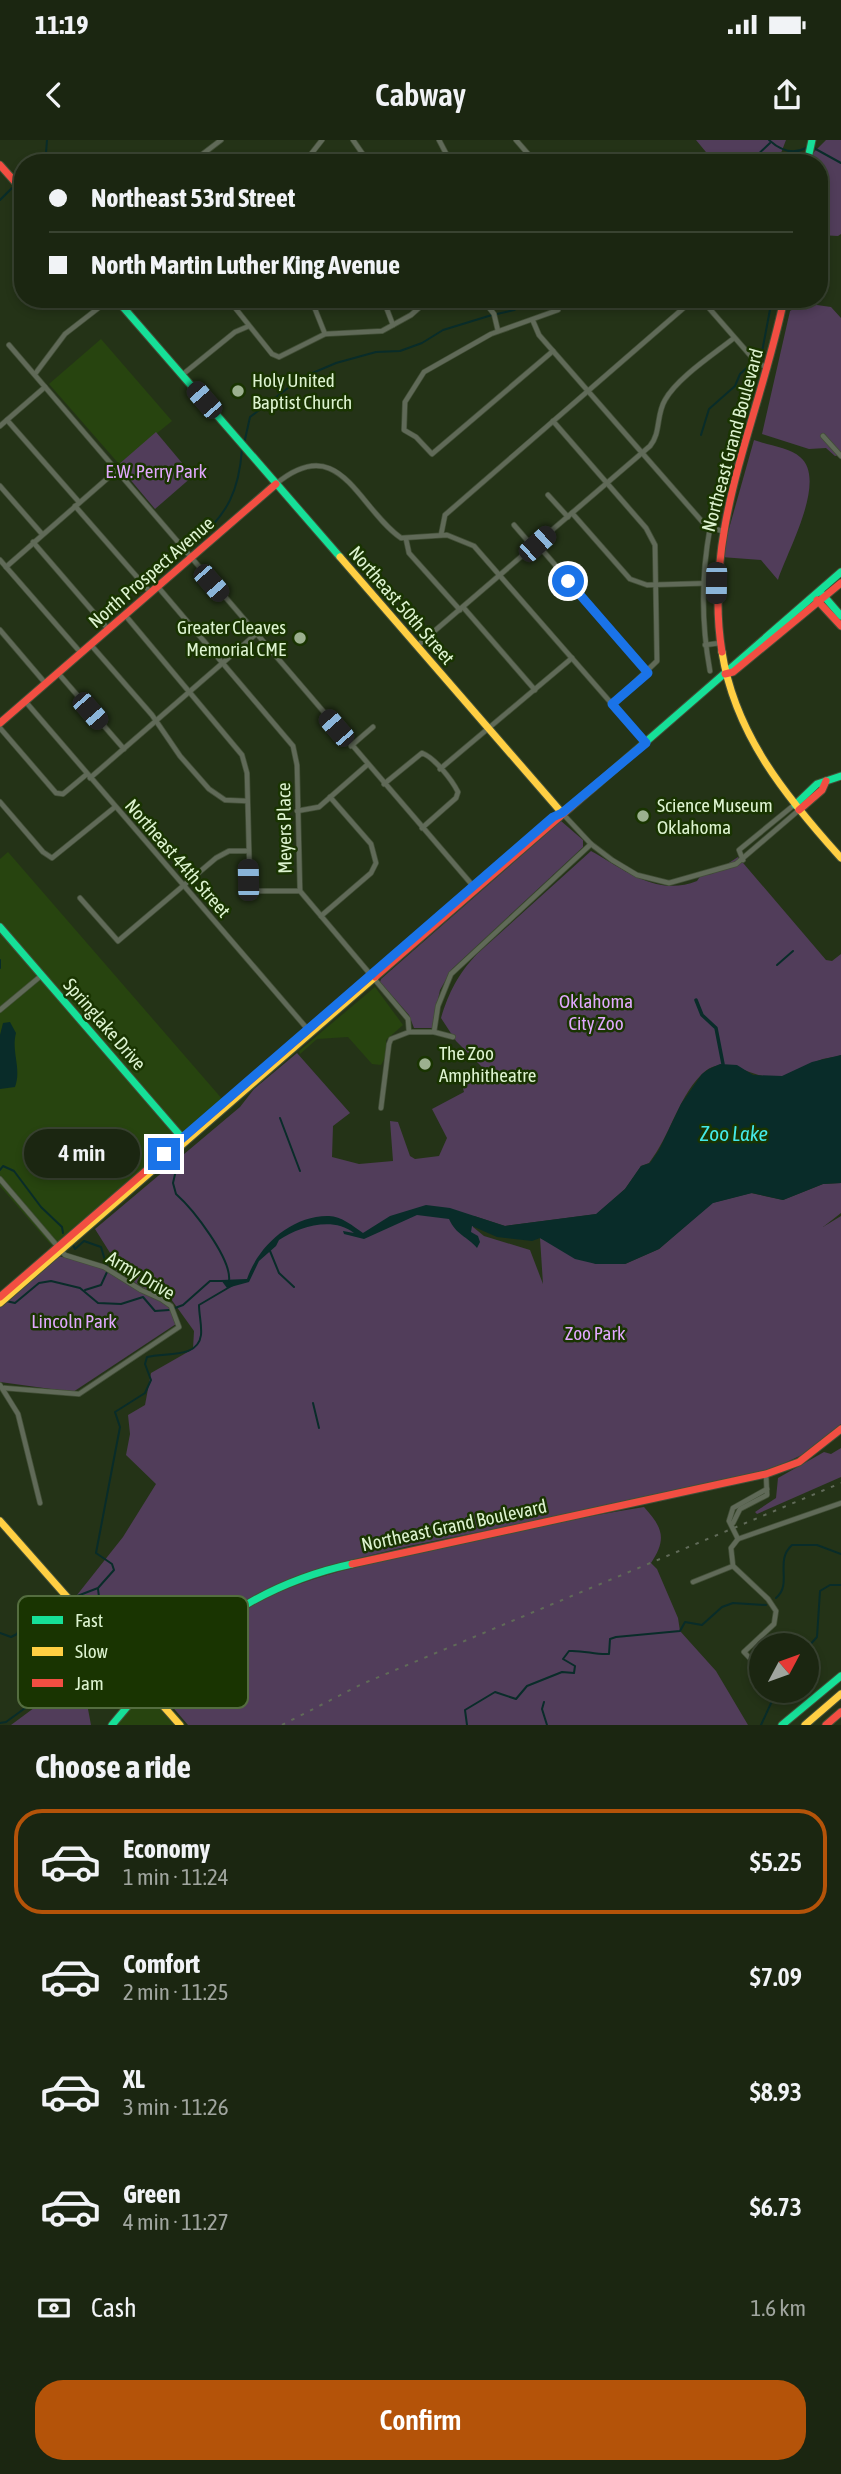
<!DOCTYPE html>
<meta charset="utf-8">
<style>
:root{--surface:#1b2611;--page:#242e1a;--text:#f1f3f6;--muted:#a0a59f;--line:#394331;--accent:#b45309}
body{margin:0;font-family:"Asap Condensed",sans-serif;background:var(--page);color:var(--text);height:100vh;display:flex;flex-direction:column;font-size:26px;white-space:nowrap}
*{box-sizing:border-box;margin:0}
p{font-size:23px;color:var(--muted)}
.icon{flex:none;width:38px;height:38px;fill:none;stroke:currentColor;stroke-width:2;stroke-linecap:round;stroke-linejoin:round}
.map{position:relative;height:1585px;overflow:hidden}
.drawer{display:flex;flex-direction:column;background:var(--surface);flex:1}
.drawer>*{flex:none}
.hud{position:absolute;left:14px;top:14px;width:814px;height:154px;border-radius:28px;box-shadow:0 4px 10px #0003,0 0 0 2px var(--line);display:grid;align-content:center;height:154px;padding:0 35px;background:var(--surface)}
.needle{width:46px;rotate:49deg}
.fabs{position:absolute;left:749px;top:1493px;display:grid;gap:14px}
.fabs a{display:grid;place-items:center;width:70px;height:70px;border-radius:50%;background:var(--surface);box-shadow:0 4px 10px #0003,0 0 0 2px var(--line);font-size:35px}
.end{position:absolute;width:32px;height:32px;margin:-16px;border:9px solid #1a73e8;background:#fff;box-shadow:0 0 0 4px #fff}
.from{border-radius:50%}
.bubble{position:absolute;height:49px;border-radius:24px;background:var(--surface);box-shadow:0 4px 10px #0003,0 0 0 2px var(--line);font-size:23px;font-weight:600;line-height:49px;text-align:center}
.car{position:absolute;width:21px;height:42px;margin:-21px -10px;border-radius:9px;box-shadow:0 0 5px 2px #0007;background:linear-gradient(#222 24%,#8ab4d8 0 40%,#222 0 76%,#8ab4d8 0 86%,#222 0)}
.hud b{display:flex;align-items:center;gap:24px;height:66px;font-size:26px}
.hud b+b{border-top:2px solid var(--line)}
.hud i{width:18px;height:18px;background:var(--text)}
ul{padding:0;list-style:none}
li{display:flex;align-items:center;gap:21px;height:105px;margin:0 14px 10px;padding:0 21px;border:4px solid transparent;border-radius:28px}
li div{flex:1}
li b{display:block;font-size:26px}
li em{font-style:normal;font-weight:600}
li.active{border-color:var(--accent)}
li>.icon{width:63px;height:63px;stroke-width:1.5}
h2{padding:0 35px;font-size:32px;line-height:84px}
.pay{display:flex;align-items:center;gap:18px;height:77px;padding:0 35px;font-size:26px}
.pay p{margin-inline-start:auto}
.button{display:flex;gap:14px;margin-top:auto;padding:14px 35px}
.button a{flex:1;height:80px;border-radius:28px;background:var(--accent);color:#fff;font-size:28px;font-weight:600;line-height:80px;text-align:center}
.status{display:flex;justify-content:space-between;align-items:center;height:49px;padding:0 35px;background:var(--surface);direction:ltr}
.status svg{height:19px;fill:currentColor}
header{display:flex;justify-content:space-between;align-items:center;height:91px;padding:0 35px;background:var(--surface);font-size:32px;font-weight:600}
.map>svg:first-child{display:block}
.built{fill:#27440f}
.green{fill:#513d5a}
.water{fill:#092c29}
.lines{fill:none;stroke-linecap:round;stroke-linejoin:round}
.stream{stroke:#092c29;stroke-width:2}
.canal{stroke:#092c29;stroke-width:3.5}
.street-casing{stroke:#424f37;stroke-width:6}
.fast-casing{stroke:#424f37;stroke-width:9}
.slow-casing{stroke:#424f37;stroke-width:9}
.jam-casing{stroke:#424f37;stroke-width:9}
.street{stroke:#606a58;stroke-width:4.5}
.fast{stroke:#16e098;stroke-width:7}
.slow{stroke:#ffcf43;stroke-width:7}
.jam{stroke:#f24e42;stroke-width:7}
.rail{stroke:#606a58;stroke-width:2;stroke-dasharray:3.5 7;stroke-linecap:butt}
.route{stroke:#1a73e8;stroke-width:9}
.poi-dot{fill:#9cb08f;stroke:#193401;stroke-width:2.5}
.labels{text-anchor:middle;stroke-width:5;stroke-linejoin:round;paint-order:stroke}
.poi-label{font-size:19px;fill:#ddf3d0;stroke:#193401;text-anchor:start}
.street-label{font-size:19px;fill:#ddf3d0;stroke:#193401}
.park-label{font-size:19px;fill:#e1a8fd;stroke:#193401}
.water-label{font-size:21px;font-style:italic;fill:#44e9e7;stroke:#193401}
.key{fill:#193401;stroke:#546d3f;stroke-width:2}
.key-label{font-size:19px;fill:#ddf3d0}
</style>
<div class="status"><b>11:19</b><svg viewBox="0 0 49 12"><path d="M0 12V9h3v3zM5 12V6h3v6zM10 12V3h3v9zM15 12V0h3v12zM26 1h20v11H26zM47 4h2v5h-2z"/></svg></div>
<header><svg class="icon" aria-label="back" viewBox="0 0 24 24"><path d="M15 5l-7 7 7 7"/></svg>Cabway<svg class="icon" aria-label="share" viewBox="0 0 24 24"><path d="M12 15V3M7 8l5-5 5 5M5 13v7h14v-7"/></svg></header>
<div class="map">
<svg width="841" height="1585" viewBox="0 0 841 1585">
<rect width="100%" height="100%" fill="#243317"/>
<g class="built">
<path d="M101 199 172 281 119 324 49 244Z"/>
<path d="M8 712 223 960 52 1106 0 1046V719Z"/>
<path d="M375 847 403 885 386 900V916L381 925 372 924 348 897 317 899 300 914 299 911Z"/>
<path d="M145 1551 174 1585H117Z"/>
</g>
<g class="green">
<path d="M696 0H786L781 13 783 23H715Z"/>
<path d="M826 0H841V94L838 96 819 95V23H812L813 13Z"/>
<path d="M803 163 831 167 841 178V315L835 316 826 308 809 309 762 294 790 171Z"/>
<path d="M156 292 193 336 155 369 118 325Z"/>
<path d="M754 300C767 305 790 308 800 317 828 340 787 411 778 440L761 420 721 417Z"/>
<path d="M561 681 583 700V707L452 829 440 850 432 888H414L409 875 380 842 381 839Z"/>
<path d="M591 711C625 730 657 757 697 741L701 735 712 734 738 717 826 820 832 821 841 814V915C834 918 827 917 820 920 807 925 794 934 781 937 751 942 726 909 701 935 677 960 670 996 649 1023L641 1026 625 1049 597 1074 505 1086 474 1076 473 1087 484 1096 530 1110 543 1144 540 1098 596 1124H625L659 1109 712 1063 751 1053 783 1060 823 1044 841 1043V1073L823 1087 841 1076V1284L808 1312 772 1329C698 1346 624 1363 549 1378 403 1409 258 1421 148 1533L143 1530 77 1455 123 1397 156 1344 126 1315 130 1294 128 1275 145 1265 151 1233 193 1209 194 1191 171 1159 161 1153 145 1149 112 1128V1116L95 1089 240 967 254 949 297 913 350 973 333 986 332 1017 359 1024 393 1021 390 981 398 982 410 1016 415 1019 439 1016 447 998 432 969 464 952 462 945 485 930 456 901 441 878C449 852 458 834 477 814Z"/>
<path d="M58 1116 98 1125 160 1159 169 1166 176 1184 73 1252 0 1242V1166Z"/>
<path d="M841 1308V1337L757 1374 755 1372 776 1358 778 1338 824 1312 831 1314Z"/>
<path d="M644 1367C663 1388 667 1399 651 1423L657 1429 678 1478 680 1491 716 1531 748 1585H188L151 1542C158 1530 172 1521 182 1512 260 1442 357 1426 456 1405 518 1391 581 1377 644 1367Z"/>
<path d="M90 1488 106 1505 123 1535 88 1569 91 1585H11L42 1562 85 1519 89 1511 87 1491Z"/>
</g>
<g class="water">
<path d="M10 882 16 893C11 911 22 929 15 947L0 949V895L3 883Z"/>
<path d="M841 915V1043L823 1044 783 1060 752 1053 713 1063 659 1109 625 1124H596L575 1119 540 1098 532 1101 497 1097 472 1086 471 1092 478 1096 480 1102 477 1108C467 1096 456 1095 449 1079L417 1075 364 1099 344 1094 343 1091 354 1093C332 1076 299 1087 279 1100L276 1106 259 1121 249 1142 227 1148 221 1140 247 1139C258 1106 292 1075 329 1076 341 1076 353 1086 363 1093L390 1076 426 1065 450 1068 505 1086 596 1074 625 1049 641 1026 650 1023 659 1010 681 964 702 934 709 929 720 924 737 925 753 935 782 936 812 922Z"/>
</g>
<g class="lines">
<g class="stream">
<path d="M769 0C780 10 793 15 806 8"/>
<path d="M812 7 841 23"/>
<path d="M28 23 46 13 47 0"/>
<path d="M749 23 770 3"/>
<path d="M19 37 23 31"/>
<path d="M0 60 12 48"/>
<path d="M497 174 514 170 535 159"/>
<path d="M758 217 762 212 772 159"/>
<path d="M701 295 709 269 735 246 740 234 751 224"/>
<path d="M244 304 250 277 301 238 336 223 376 212 400 211 422 203 443 190 492 175"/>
<path d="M196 402C228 373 239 351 242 309"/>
<path d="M0 820V828"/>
<path d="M777 825 793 811"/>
<path d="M280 978 300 1031"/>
<path d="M173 1025 176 1030 173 1043 176 1054C193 1069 232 1119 229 1141"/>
<path d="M0 1030 3 1026 14 1031 41 1067 62 1087 63 1093"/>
<path d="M73 1105 75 1109 84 1101 101 1107 107 1127"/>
<path d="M270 1111 279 1133 294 1147"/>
<path d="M85 1150 101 1145 107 1132"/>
<path d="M6 1161 15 1163 39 1143 51 1141 80 1148 98 1163 121 1164 143 1157 155 1171 169 1170"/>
<path d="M175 1168 183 1165 210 1141H222"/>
<path d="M313 1263 319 1288"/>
<path d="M72 1458 98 1448 114 1430 112 1424 96 1413 120 1287 115 1272 145 1253 151 1240 145 1224 147 1217C165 1212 198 1219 201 1195 202 1185 199 1175 199 1165L233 1145"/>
<path d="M776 1458C793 1444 774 1421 792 1405H817L841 1414"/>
<path d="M0 1493 11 1497 17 1494 24 1474 42 1472 67 1461"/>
<path d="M807 1508 817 1497 820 1451 830 1445H841"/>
<path d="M544 1562 542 1569 547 1585"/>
<path d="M0 1583 6 1582 43 1555 54 1540 82 1516 86 1503 84 1483 99 1457 98 1449"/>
<path d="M467 1585 465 1570 495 1552 516 1559 527 1546 562 1532 574 1533 575 1526 563 1519 569 1511C584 1510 595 1515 609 1514L610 1499 616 1497 680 1491 685 1482 702 1485 722 1467 733 1463 766 1465"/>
<path d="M761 1585 777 1550"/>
</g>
<path class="canal" d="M696 860 702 875 716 888 723 924"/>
<defs>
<g id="street">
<path d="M353 0 369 23"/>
<path d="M439 0 451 23"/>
<path d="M516 0 536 23"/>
<path d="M191 23 221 0"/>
<path d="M304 23 322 0"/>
<path d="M228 159 272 214 279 217 325 194 382 191 411 175 429 159"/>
<path d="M311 159 325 194"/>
<path d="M383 159 393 185"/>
<path d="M482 159 494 174 498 191"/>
<path d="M701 159 756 222 768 228"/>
<path d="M533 181 539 195 706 386 722 391"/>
<path d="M9 205 474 747"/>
<path d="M553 211 432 314 416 297 404 290 405 262 424 232 491 194 558 170"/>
<path d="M35 234 65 194 110 159"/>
<path d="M182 235 235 192 249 186"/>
<path d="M7 280 79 362"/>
<path d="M553 281 646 388 655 405 657 521 612 564"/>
<path d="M0 286 45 247"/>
<path d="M823 296 841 316"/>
<path d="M276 344C340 291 357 367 401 398L447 395 474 406 646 603"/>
<path d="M0 346 42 394"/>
<path d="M548 355 568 377"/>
<path d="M75 366 151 453"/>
<path d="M572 373 630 439 647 445 716 443"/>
<path d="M514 385 533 407"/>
<path d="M710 388C701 437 701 482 710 531"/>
<path d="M441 395 445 375 694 159"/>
<path d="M406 399 409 413 460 470"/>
<path d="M33 402 108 489"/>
<path d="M537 404 648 532"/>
<path d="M0 420 81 513"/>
<path d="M6 427 117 330"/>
<path d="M158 447 293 606 297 625 300 751 408 879 409 892 391 899 389 904 381 968"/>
<path d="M463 467 535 550"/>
<path d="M125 475 242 615 247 633 250 748 258 751H300"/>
<path d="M0 490 46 544"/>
<path d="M91 505 152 575 180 616 209 649 225 660 247 661"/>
<path d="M705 505 720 503"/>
<path d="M417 506 650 306C661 293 656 275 665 260 677 238 714 214 734 198"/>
<path d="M58 533 124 609"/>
<path d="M25 561 310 892"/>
<path d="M0 588 56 653 63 654 87 634"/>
<path d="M351 606 373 587"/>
<path d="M440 629 572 518"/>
<path d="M90 638 256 494"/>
<path d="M384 644 422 613C435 618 452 640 458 652L456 658 422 688"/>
<path d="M0 662 43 712 52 718 115 667"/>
<path d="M297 671 319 667 367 625"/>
<path d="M563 674 591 704 612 720 637 735 669 743 736 724 799 670"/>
<path d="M743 720 739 710 794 665"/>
<path d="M80 758 118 801 216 718 229 711H247"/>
<path d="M321 776 371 733 376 723 371 704 330 657"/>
<path d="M0 870 42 835"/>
<path d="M409 892H434L453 897"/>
<path d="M434 892 438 866 451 834 591 704"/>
<path d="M0 1039 65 1115 104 1127 141 1150 161 1159 171 1166 179 1187 79 1254 4 1248"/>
<path d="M0 1245 18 1274 40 1363"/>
<path d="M733 1383 740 1369 767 1355 766 1334"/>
<path d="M738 1399 729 1381 733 1368 767 1349"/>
<path d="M693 1442 733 1426"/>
<path d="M761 1530 744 1512 774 1484 776 1471 768 1459 733 1426 731 1408 738 1399 841 1363"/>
</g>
<g id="fast">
<path d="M807 23 812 0"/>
<path d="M116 159 340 417"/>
<path d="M823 455 841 476"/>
<path d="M594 647 841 432"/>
<path d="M795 665 817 644 841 636"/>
<path d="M0 787 184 1000"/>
<path d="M112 1585C177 1505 249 1446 352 1424"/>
<path d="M782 1585 841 1536"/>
</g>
<g id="slow">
<path d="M340 417 562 673"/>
<path d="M722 512C735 595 787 658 841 718"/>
<path d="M452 766 562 673"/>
<path d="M0 1163 375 837"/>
<path d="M0 1381 180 1585"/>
<path d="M805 1585 841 1554"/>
</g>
<g id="jam">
<path d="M0 25 23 51"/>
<path d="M817 460 841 486"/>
<path d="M722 512C702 390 760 277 784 159"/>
<path d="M725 534 733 532 841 443"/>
<path d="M0 583 276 344"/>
<path d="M799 670 822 650 826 641"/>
<path d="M375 837 594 647"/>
<path d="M0 1157 452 766"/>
<path d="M352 1424 766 1334 799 1322 841 1289"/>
<path d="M826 1585 841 1572"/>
</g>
</defs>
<use href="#street" class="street-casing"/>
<use href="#fast" class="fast-casing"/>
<use href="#slow" class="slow-casing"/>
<use href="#jam" class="jam-casing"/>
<use href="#street" class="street"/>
<use href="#fast" class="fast"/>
<use href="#slow" class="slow"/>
<use href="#jam" class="jam"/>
<path class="rail" d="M282 1585 362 1544 841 1343"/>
</g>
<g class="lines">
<path class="route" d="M164 1014 553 677 562 673 646 603 612 564 648 533 568 441"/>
</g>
<g class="poi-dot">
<circle cx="238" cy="251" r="7"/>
<circle cx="300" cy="498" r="7"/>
<circle cx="643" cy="676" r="7"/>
<circle cx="425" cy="924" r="7"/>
</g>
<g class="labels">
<g class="poi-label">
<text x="252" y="247">Holy United<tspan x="252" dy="22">Baptist Church</tspan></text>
<text x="286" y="494" text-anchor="end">Greater Cleaves<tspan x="286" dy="22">Memorial CME</tspan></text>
<text x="657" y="672">Science Museum<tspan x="657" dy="22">Oklahoma</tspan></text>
<text x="439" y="920">The Zoo<tspan x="439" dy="22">Amphitheatre</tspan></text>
</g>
<g class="street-label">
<text transform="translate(732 300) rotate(-75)" y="7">Northeast Grand Boulevard</text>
<text transform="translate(151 432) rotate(-41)" y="7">North Prospect Avenue</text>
<text transform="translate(402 465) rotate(49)" y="7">Northeast 50th Street</text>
<text transform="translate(284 688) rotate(-91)" y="7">Meyers Place</text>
<text transform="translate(178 718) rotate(49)" y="7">Northeast 44th Street</text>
<text transform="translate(105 884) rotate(49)" y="7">Springlake Drive</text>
<text transform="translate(141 1135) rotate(31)" y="7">Army Drive</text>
<text transform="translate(454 1385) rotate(-12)" y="7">Northeast Grand Boulevard</text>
</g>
<g class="park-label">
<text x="156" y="338">E.W. Perry Park</text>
<text x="596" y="868">Oklahoma<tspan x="596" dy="22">City Zoo</tspan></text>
<text x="74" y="1188">Lincoln Park</text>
<text x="595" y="1200">Zoo Park</text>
</g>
<g class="water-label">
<text x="734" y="1001">Zoo Lake</text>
</g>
</g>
<rect x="18" y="1456" width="230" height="112" rx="10" class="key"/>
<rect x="32" y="1476" width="31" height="8" fill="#16e098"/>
<rect x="32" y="1507" width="31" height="9" fill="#ffcf43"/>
<rect x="32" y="1539" width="31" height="8" fill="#f24e42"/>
<g class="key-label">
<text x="75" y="1487">Fast</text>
<text x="75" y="1518">Slow</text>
<text x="75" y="1550">Jam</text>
</g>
</svg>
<div class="fabs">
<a><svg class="needle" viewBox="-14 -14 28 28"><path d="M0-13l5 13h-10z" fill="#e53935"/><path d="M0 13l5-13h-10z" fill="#a0a59f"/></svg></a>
</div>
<i class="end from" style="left:568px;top:441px"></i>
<i class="end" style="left:164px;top:1014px"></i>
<div class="bubble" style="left:24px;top:989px;width:116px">4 min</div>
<i class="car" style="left:204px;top:260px;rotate:319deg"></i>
<i class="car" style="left:537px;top:404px;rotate:48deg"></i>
<i class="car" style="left:211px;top:443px;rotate:139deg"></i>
<i class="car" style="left:716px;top:443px;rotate:181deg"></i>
<i class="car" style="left:90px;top:571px;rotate:139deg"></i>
<i class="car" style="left:336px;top:588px;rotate:319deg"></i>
<i class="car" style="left:248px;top:740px;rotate:359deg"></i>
<div class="hud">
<b><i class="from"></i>Northeast 53rd Street</b>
<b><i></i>North Martin Luther King Avenue</b>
</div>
</div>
<section class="drawer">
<h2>Choose a ride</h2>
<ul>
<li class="active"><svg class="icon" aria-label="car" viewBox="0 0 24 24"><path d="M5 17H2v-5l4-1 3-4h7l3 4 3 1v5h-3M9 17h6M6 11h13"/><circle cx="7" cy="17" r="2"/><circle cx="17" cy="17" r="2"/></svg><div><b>Economy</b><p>1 min · 11:24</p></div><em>$5.25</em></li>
<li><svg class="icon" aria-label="car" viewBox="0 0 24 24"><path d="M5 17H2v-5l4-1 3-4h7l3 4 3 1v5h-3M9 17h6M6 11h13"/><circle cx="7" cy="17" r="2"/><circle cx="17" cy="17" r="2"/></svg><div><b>Comfort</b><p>2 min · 11:25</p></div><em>$7.09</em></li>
<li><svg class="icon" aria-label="car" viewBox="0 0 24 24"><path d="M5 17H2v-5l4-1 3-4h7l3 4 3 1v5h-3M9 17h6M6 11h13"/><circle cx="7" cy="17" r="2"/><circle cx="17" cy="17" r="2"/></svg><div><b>XL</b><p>3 min · 11:26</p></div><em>$8.93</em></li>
<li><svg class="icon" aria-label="car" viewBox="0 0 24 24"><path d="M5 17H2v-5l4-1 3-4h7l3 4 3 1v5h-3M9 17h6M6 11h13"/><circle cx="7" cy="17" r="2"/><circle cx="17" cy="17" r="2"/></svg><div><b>Green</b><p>4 min · 11:27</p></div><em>$6.73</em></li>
</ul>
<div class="pay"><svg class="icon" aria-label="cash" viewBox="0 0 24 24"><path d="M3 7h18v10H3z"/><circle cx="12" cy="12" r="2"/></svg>Cash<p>1.6 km</p></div>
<div class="button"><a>Confirm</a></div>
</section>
